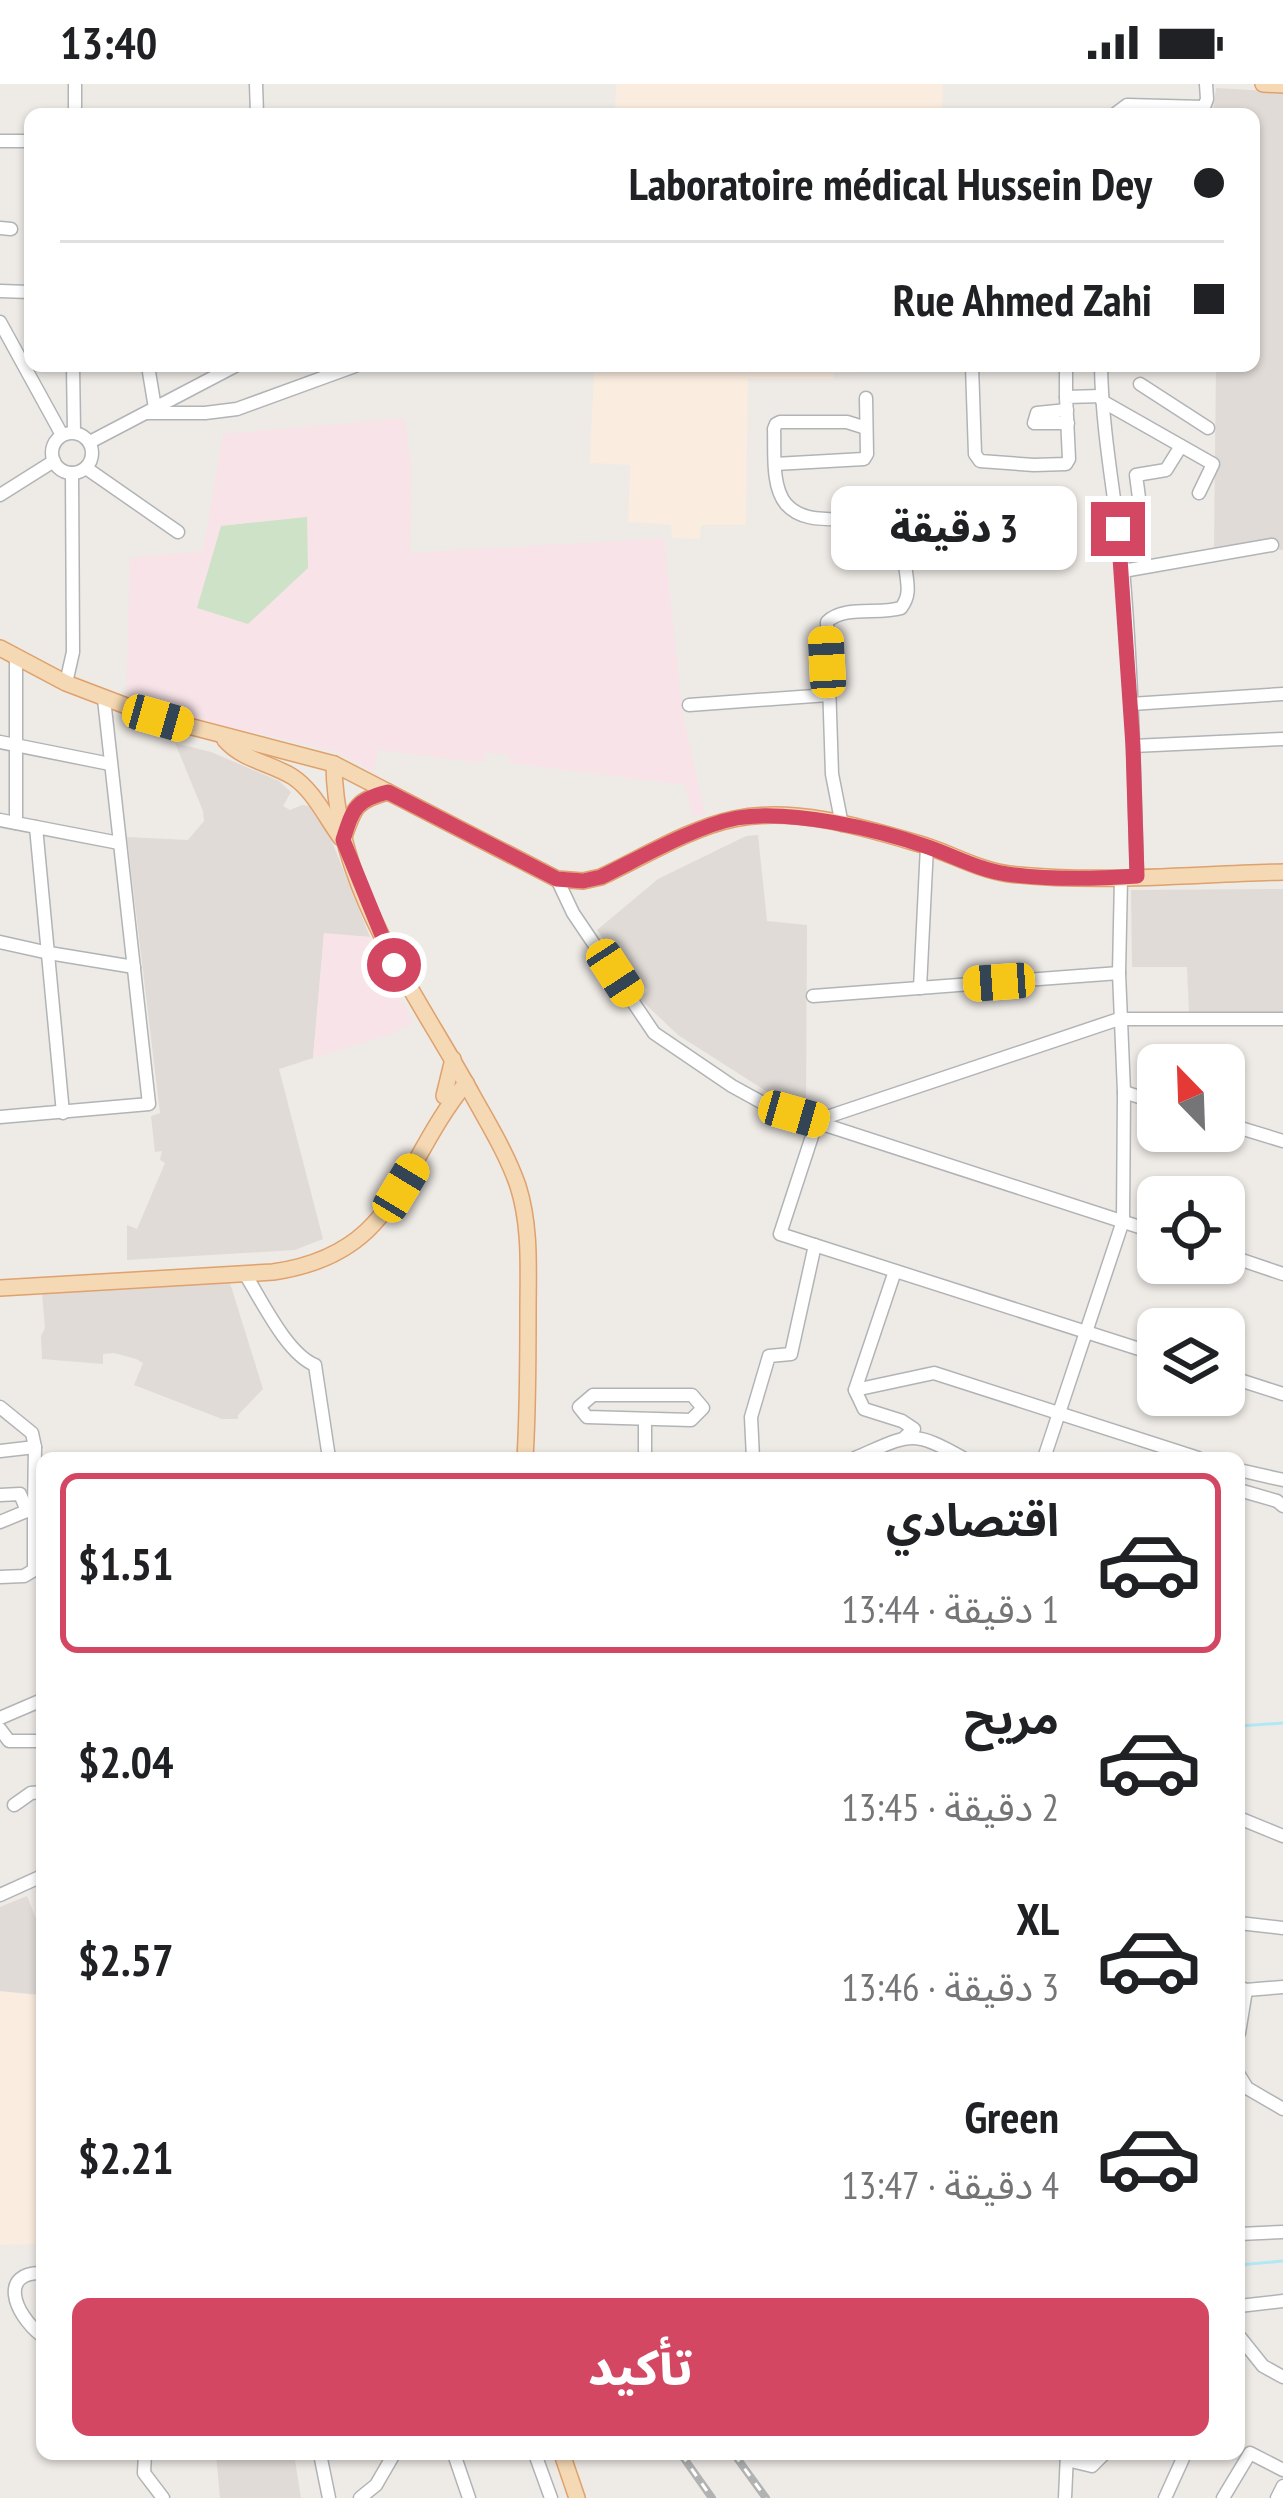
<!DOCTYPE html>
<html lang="ar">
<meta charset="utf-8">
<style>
:root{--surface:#fff;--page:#f2f2f2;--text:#202124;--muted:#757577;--line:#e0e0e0;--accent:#d34762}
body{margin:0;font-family:"PT Sans Narrow","Noto Sans Arabic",sans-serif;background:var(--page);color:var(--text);direction:rtl;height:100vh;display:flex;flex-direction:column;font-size:45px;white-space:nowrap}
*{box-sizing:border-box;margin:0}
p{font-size:39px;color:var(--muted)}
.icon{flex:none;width:66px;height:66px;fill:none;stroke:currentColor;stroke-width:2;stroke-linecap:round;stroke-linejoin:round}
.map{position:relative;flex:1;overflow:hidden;direction:ltr}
.drawer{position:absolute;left:36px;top:1368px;width:1209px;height:1008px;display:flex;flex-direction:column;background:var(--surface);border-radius:18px;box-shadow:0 3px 9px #0004;direction:rtl}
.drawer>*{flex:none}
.guide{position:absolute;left:24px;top:24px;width:1236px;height:264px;border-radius:18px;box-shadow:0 3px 9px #0004;direction:rtl;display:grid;align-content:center;height:264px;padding:0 36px;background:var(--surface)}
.needle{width:78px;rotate:337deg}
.tools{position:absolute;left:1137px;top:960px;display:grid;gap:24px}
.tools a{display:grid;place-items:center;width:108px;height:108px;border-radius:18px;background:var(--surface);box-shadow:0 3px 9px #0004;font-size:60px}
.end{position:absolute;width:54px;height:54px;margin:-27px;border:15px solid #d34762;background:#fff;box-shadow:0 0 0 6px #fff}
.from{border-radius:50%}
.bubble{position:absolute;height:84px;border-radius:18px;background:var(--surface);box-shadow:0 3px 9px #0004;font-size:39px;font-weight:800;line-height:84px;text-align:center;direction:rtl}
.car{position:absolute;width:36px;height:72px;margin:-36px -18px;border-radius:15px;box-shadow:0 0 9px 3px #0007;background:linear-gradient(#f5c518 24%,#345 0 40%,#f5c518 0 76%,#345 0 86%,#f5c518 0)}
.guide b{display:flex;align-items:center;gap:42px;height:114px;font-size:45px}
.guide b+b{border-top:3px solid var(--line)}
.guide i{width:30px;height:30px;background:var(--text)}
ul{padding:21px 0 0;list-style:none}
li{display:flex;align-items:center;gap:36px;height:180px;margin:0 24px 18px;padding:0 12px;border:6px solid transparent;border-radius:18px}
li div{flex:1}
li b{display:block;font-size:45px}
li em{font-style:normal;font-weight:800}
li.current{border-color:var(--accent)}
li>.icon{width:108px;height:108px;stroke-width:1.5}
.button{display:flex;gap:24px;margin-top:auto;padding:24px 36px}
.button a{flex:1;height:138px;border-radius:18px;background:var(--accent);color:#fff;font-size:48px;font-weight:800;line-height:138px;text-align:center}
.status{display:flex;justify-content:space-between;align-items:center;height:84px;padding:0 60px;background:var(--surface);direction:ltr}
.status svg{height:33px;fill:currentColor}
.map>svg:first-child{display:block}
.commercial{fill:#faecdf}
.education{fill:#e0dbd7}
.medical{fill:#f8e4e8}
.green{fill:#cde2c6}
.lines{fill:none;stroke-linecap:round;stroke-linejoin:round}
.stream{stroke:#b0e9f4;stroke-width:3}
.minor-casing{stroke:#b1b4b6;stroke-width:15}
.major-casing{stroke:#dfa16d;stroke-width:18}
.minor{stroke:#fff;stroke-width:12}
.major{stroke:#f5d9b4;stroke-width:15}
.rail-casing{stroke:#b1b2b2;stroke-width:8}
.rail{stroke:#fff;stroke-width:3;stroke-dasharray:9;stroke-linecap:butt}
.route{stroke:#d34762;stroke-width:15}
</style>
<div class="status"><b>13:40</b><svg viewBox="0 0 49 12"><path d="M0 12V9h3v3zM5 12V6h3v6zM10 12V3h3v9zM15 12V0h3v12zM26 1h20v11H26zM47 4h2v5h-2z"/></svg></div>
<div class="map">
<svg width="1283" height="2414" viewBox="0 0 1283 2414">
<rect width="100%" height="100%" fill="#eeeae6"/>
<g class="commercial">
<path d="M616 0H943L942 30H615Z"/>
<path d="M594 282H938L939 286 834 289 833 295H748L746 441H701L700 455 672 454 671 441 628 438 630 381 590 379Z"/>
<path d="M0 1907 42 1912V2160L0 2161Z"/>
</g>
<g class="education">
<path d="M1216 4 1283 8V466H1279L1276 455 1214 463 1216 282H1254V30H1123L1130 26 1213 27Z"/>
<path d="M175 659 211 668 279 697 291 708 283 722 290 726 302 721 310 722 329 750 370 853 324 850 313 974 279 985 323 1155 295 1166 127 1176V1141L137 1145 165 1079 160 1076 162 1067 155 1068 151 1032 160 1029 127 753 188 756 204 737 203 727Z"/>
<path d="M758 751 767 837 807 841 806 1022 774 1012 678 951 640 915 648 906 638 896H633L597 846 658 795 746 752Z"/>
<path d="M1283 805V928L1189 930 1187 883H1132L1131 806Z"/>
<path d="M230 1199 263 1305 238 1331V1335H222L134 1301 143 1279 136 1275 114 1269 103 1270V1280L42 1275 41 1252 45 1244 42 1208Z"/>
<path d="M27 1812 42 1850V1911L0 1907V1823Z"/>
<path d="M216 2370H294L301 2414H220Z"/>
</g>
<g class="medical">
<path d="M405 334 411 384 410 469 664 454 683 631 705 729 693 733 685 701 510 679 509 671 485 669 484 679 378 666 374 688 339 669 302 659 209 639 126 616 130 474 203 467 223 350Z"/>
<path d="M324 849 370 853 413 940 388 951 313 974Z"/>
</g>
<path class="green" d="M307 433 308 484 248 540 197 524 221 442Z"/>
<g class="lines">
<g class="stream">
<path d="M1239 1642 1283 1639"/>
<path d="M1239 2181 1283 2177"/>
</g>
<defs>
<g id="minor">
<path d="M75 0V30"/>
<path d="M256 0 257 30"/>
<path d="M1115 30 1127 21 1204 23 1207 15 1206 0"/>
<path d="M0 57H30"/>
<path d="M0 144 11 145"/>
<path d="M0 207 30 208"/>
<path d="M0 238 62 351"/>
<path d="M73 282 74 348"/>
<path d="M148 282 155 324"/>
<path d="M972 282 975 370 980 377 1034 381 1066 380 1069 375 1066 313 1102 312"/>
<path d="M1066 282V313"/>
<path d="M1101 282C1102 350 1116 418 1123 485 1132 587 1134 690 1137 792"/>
<path d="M1140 300 1208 344"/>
<path d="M1102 317 1213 380 1199 409"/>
<path d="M1067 326 1037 329 1034 339H1068"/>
<path d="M147 329H205L237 325 355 282"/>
<circle cx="72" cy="369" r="20"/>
<path d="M90 358 235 282"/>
<path d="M775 380 864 375 867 370 866 314"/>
<path d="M86 384 178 448"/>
<path d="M0 411 54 377"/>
<path d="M1139 414 1136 391 1166 386 1181 362"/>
<path d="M1123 487 1272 461"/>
<path d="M66 599 73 568 72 389"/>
<path d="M1131 620 1283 610"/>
<path d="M689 621 828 611"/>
<path d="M0 658 110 680"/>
<path d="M1133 662 1283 655"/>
<path d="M0 736 119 759"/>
<path d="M16 739V574"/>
<path d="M842 741 832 690 827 538C844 521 878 531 901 524 910 512 908 503 906 488 896 401 819 458 786 420 771 402 775 367 774 345L776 340 780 338H847L866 344"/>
<path d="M36 743 63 1029"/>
<path d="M557 795 573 829 654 949 732 1002 770 1023 1158 1149"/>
<path d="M0 858 49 869 134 883"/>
<path d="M920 904 927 762"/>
<path d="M813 912 1119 889"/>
<path d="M1124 1008 1158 1019"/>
<path d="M0 1033 149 1020 104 615"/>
<path d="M818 1036 1119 935H1283"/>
<path d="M817 1037 780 1150 1158 1271"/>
<path d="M1224 1039 1283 1057"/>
<path d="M1224 1170 1283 1190"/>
<path d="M895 1187 855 1306 934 1289 1198 1374"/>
<path d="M245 1190C262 1217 287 1270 315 1281L329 1374"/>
<path d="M1224 1291 1283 1310"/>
<path d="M855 1306 864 1325 902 1337 914 1345 905 1353"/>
<path d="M593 1311H692L703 1324 691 1336 587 1333 579 1323Z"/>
<path d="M0 1323 32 1349 35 1363 34 1424 42 1420"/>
<path d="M0 1367 35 1363"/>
<path d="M645 1374V1337"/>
<path d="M753 1374 751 1333 769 1272 791 1270 815 1161"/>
<path d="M855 1374C909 1351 910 1344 963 1374"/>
<path d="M1044 1374 1123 1137 1124 1008 1119 889 1121 793"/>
<path d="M1239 1386 1283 1396"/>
<path d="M1239 1406 1277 1417 1283 1422"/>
<path d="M0 1411 20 1410 27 1427"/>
<path d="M0 1438 34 1424V1486L24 1492 0 1493"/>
<path d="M0 1634 42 1616"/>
<path d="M0 1645 9 1657H42"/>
<path d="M14 1721 31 1709 42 1708"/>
<path d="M1239 1734 1283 1752"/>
<path d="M0 1811 42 1792"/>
<path d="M1239 1839 1283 1844"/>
<path d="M1239 1903 1246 1906 1283 1903"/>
<path d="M1239 1949 1246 1906"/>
<path d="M1239 1991 1247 2004 1283 2025"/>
<path d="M1239 2150 1283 2148"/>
<path d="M42 2189C0 2188 12 2228 42 2252"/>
<path d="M1239 2222 1283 2217"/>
<path d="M1239 2252 1263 2282 1283 2293"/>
<path d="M145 2370 144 2389 163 2414"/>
<path d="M320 2370 329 2414"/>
<path d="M454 2370 469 2414"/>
<path d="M535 2370 551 2414"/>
<path d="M1067 2376 1092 2382 1104 2370"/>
<path d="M360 2414 376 2401 394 2370"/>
<path d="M1065 2414 1067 2370"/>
<path d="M1165 2414 1185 2370"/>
<path d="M1223 2414 1250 2369 1283 2386"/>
<path d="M1277 2414 1283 2402"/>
</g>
<g id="major">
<path d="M1263 0 1283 1"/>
<path d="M0 564 66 599 158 634 334 680 557 795 583 797 601 793C642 774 690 744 734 735 795 722 865 744 923 761 952 770 979 786 1009 790 1099 800 1193 790 1283 788"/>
<path d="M225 656C242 676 271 679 293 693 314 707 326 734 341 754"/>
<path d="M334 680C335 804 416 908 473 1012 489 1041 507 1070 518 1102 531 1143 528 1186 528 1228 528 1277 528 1325 525 1374"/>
<path d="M344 753C354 723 357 716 388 708"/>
<path d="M444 1012 453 975"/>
<path d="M0 1204 273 1188C399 1170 398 1082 466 999"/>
<path d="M562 2370 577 2414"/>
</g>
</defs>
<use href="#minor" class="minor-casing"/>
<use href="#major" class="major-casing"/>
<use href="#minor" class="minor"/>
<use href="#major" class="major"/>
<defs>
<g id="rail">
<path d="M681 2370 712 2414"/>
<path d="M734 2370 766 2414"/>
</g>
</defs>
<use href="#rail" class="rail-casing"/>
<use href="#rail" class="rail"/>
</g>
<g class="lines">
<path class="route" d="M394 881 343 756C353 725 355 716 388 708L557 795 583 797 601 793C640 774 695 742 737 734 790 725 877 745 928 763 954 772 979 786 1007 790 1049 796 1095 795 1137 792L1133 662 1118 445"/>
</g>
</svg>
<div class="tools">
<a><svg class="needle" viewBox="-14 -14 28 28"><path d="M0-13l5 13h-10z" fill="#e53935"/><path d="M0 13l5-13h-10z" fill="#757577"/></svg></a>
<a><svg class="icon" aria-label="locate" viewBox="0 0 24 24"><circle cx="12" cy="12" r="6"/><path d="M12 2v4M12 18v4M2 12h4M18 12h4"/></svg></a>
<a><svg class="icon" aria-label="layers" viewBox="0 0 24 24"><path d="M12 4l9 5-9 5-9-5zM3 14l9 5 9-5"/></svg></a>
</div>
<i class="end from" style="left:394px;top:881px"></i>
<i class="end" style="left:1118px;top:445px"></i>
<div class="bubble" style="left:831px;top:402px;width:246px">3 دقيقة</div>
<i class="car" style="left:827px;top:578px;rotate:357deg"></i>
<i class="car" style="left:158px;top:634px;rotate:106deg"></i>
<i class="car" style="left:615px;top:889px;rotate:147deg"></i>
<i class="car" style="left:999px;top:898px;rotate:266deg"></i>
<i class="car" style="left:794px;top:1030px;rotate:106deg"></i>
<i class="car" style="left:401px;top:1104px;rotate:31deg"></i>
<div class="guide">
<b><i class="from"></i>Laboratoire médical Hussein Dey</b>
<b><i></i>Rue Ahmed Zahi</b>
</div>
<section class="drawer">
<ul>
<li class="current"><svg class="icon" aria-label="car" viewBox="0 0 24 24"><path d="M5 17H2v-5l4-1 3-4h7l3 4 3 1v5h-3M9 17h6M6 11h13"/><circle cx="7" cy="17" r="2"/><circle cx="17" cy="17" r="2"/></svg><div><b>اقتصادي</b><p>1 دقيقة · 13:44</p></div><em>$1.51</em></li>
<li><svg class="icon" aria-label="car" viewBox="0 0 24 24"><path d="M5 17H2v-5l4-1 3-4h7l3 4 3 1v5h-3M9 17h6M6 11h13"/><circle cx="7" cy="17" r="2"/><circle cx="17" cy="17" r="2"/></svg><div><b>مريح</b><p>2 دقيقة · 13:45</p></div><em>$2.04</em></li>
<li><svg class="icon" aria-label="car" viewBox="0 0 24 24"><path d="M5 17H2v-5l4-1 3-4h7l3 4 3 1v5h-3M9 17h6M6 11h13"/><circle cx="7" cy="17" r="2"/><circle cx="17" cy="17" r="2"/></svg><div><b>XL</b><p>3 دقيقة · 13:46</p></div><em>$2.57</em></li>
<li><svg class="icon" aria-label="car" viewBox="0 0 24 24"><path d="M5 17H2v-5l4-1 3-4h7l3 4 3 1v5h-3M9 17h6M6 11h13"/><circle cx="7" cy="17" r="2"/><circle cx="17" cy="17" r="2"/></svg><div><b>Green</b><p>4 دقيقة · 13:47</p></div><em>$2.21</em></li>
</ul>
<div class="button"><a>تأكيد</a></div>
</section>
</div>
